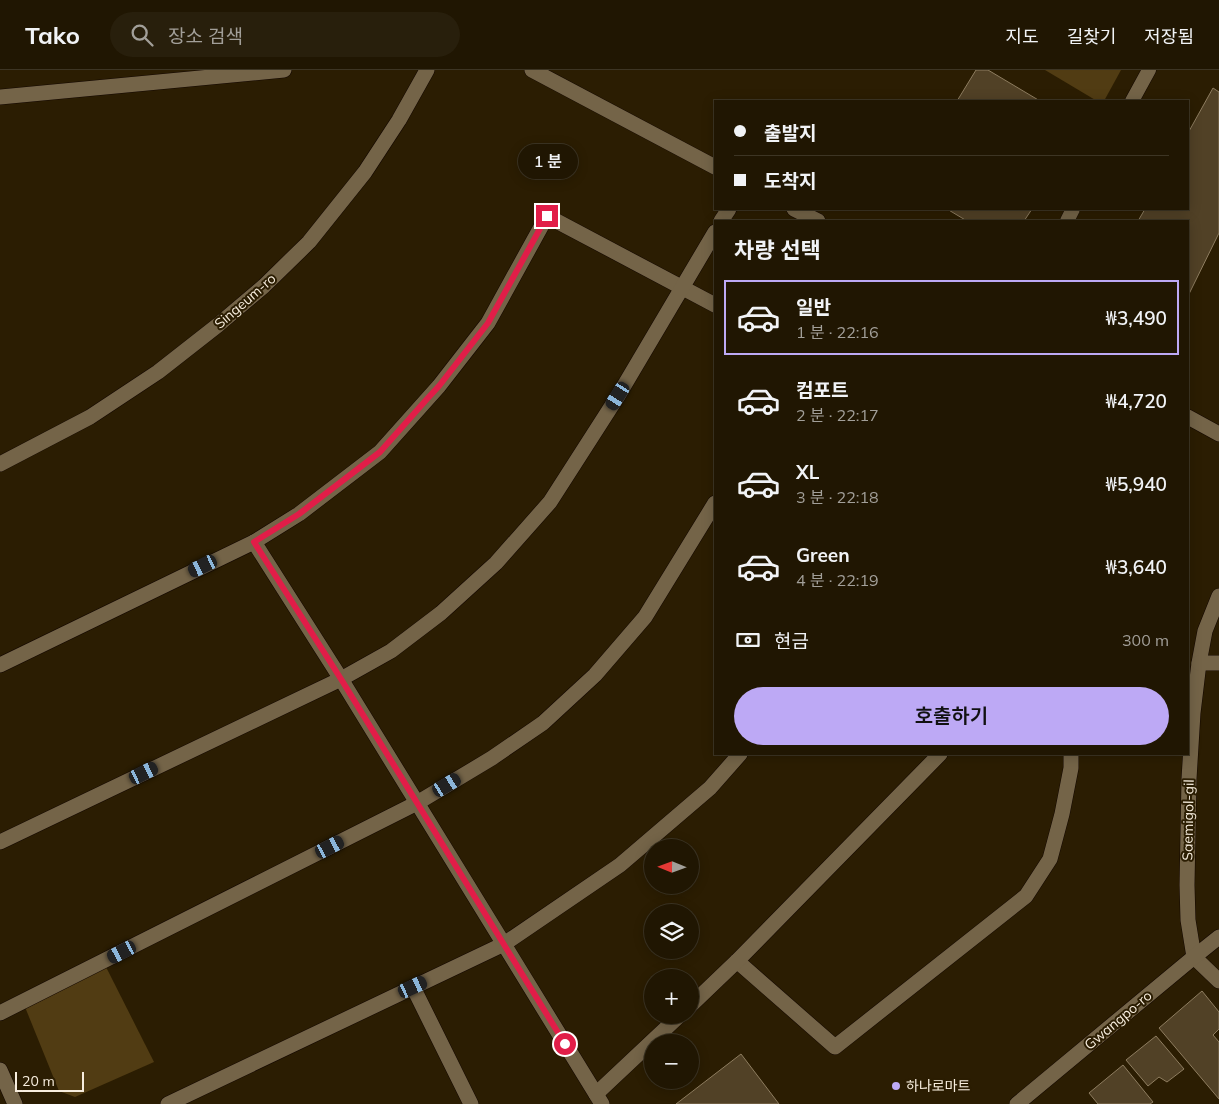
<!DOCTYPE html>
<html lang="ko">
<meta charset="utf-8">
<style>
:root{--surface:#201602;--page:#281f0c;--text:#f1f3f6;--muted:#a29f99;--line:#3d3524;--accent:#bda9f5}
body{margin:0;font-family:Mulish,"Noto Sans KR",sans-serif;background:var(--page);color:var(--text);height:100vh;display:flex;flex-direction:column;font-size:19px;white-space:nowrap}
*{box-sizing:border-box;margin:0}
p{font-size:16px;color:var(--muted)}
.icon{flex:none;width:28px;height:28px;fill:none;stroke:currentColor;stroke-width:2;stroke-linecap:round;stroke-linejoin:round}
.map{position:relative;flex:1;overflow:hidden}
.panel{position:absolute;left:714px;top:150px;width:475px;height:535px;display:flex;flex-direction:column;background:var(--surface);border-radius:0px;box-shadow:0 2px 12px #0003,0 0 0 1px var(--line)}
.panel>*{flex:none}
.guide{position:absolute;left:714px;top:30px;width:475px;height:110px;border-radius:0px;box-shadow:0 2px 12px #0003,0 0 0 1px var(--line);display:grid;align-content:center;height:110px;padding:0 20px;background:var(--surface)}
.needle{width:32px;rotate:271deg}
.fabs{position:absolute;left:644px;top:769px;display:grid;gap:10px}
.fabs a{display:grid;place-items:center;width:55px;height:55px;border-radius:50%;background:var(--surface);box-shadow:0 2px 12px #0003,0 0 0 1px var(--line);font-size:25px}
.scale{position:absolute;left:15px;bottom:12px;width:69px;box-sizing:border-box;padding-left:5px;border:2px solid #f7edde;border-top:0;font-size:14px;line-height:18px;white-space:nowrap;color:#f7edde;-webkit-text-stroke:4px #2b1d02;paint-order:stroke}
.end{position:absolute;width:22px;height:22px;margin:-11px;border:6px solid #e11d48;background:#fff;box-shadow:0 0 0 2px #fff}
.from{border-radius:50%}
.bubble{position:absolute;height:35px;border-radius:18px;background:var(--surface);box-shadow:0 2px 12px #0003,0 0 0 1px var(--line);font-size:16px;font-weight:600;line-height:35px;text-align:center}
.car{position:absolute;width:15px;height:30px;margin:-15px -8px;border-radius:6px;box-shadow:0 0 4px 1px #0007;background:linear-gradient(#222 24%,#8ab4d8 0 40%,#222 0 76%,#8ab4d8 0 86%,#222 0)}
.guide b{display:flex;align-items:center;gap:18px;height:48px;font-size:19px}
.guide b+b{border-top:1px solid var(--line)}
.guide i{width:12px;height:12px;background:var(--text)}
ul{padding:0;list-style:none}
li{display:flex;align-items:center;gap:15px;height:75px;margin:0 10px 8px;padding:0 10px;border:2px solid transparent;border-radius:0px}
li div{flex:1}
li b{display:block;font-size:19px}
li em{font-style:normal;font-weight:600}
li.current{border-color:var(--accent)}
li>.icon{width:45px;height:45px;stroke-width:1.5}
h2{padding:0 20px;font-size:22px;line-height:60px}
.pay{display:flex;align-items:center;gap:12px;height:55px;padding:0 20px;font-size:19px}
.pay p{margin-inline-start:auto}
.button{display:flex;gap:10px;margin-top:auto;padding:10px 20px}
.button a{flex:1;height:58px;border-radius:30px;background:var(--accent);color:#111;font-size:20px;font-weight:600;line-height:58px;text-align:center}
header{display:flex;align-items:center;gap:30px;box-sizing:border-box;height:70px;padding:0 25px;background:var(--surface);border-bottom:1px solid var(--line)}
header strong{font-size:24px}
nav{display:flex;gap:28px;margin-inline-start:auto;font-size:18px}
.search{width:350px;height:45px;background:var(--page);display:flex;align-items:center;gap:12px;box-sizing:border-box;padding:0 18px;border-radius:28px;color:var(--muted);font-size:19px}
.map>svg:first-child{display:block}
.green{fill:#513c13}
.building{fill:#514126;stroke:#8e7d60}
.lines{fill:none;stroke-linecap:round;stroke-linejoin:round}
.service-casing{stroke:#130700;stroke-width:15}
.minor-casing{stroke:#130700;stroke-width:16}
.tertiary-casing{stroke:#130700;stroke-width:16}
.service{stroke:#746448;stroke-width:14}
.minor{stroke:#746448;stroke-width:15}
.tertiary{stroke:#746448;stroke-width:15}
.route{stroke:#e11d48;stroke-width:6}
.poi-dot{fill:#bda9f5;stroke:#2b1d02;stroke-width:2}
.labels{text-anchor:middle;stroke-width:4;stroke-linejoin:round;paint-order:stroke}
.street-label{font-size:14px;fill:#f7edde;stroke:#2b1d02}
.poi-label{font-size:14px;fill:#f7edde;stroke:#2b1d02;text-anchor:start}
</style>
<header>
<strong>Tako</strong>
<div class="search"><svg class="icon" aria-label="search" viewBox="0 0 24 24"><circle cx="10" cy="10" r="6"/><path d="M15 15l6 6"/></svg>장소 검색</div>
<nav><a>지도</a><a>길찾기</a><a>저장됨</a></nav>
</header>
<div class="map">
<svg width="1219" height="1034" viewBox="0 0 1219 1034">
<rect width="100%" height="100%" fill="#2b1d02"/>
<g class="green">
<path d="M1045 0H1121L1104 31H1097Z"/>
<path d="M105 895 154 992 75 1027 59 1021 25 937Z"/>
</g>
<g class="building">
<path d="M976 0H988L1040 31H957Z"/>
<path d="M1213 18 1219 22V163L1188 226V151H1138L1145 139H1188V63Z"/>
<path d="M947 139H1032L1024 151H967Z"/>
<path d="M1202 921 1219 942V959L1213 965 1219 972V1029L1159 958Z"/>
<path d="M1156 966 1184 999 1167 1012 1159 1007 1148 1016 1126 990Z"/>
<path d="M741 984 779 1034H676Z"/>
<path d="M1123 995 1153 1032 1150 1034H1098L1089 1023Z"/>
</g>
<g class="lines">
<defs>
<g id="service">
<path d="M1132 31 1149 0"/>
<path d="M1067 151 1073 139"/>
</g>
<g id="minor">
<path d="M0 27 284 0"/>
<path d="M721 151 729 139"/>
<path d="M254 472 341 609 602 1034"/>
<path d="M1219 526 1205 561 1199 593 1193 643 1189 709 1187 815 1188 850 1194 887 1219 911"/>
<path d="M1199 593H1219"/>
<path d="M0 595 254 472 299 444 380 382 439 316 488 253 547 146 715 235"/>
<path d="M0 772 341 609 391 581 441 543 496 493 550 432 618 326 715 162"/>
<path d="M737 891 835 977 1026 826 1050 789 1062 744 1071 698V684"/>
<path d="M413 917 471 1034"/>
<path d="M690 936 737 891 940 684"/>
<path d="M0 943 417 733 492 688 543 653 595 605 645 547 715 433"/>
<path d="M0 1000 15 1034"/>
<path d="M596 1024 680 945"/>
<path d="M168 1034 504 874 620 795 710 718 740 684"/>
</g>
<g id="tertiary">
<path d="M532 0 715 97"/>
<path d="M794 139 818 151"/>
<path d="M1188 347 1219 364"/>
<path d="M0 394 90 347 158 302 218 255 264 216 309 172 365 102 399 50 427 0"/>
<path d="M1017 1034 1194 887 1219 867"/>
</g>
</defs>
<use href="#service" class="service-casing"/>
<use href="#minor" class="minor-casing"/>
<use href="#tertiary" class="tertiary-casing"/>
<use href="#service" class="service"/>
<use href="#minor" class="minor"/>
<use href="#tertiary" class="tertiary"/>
</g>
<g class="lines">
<path class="route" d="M547 146 488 253 439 316 427 329 380 382 299 444 254 472 341 609 565 974"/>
</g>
<circle class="poi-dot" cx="896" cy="1016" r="5"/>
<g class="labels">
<g class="street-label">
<text transform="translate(245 231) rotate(-41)" y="5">Singeum-ro</text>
<text transform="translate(1188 750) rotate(-89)" y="5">Saemigol-gil</text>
<text transform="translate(1118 950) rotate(-40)" y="5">Gwangpo-ro</text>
</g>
<g class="poi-label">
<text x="906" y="1021">하나로마트</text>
</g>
</g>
</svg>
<div class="fabs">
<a><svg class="needle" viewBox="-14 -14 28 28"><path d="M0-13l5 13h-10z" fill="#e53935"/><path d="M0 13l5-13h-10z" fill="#a29f99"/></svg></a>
<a><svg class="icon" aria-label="layers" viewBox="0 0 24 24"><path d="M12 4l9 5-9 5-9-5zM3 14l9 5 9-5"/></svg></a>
<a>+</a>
<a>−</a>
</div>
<div class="scale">20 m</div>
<i class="end from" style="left:565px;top:974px"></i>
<i class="end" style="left:547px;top:146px"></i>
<div class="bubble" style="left:518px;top:74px;width:60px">1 분</div>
<i class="car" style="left:618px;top:326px;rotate:212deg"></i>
<i class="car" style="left:203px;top:496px;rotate:244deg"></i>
<i class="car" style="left:144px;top:703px;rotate:64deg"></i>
<i class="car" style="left:447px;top:715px;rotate:59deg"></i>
<i class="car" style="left:330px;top:777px;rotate:63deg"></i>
<i class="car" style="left:122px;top:882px;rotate:243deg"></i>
<i class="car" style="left:413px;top:917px;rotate:65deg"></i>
<div class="guide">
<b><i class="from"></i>출발지</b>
<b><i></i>도착지</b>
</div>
<section class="panel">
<h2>차량 선택</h2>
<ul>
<li class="current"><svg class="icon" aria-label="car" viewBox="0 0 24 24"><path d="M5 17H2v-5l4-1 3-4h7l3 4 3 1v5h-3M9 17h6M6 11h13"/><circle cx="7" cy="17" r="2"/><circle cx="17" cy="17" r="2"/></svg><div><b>일반</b><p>1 분 · 22:16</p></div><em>₩3,490</em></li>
<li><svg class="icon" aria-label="car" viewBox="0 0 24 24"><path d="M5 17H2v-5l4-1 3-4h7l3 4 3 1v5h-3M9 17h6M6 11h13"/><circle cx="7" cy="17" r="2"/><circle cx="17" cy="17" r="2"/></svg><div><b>컴포트</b><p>2 분 · 22:17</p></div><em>₩4,720</em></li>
<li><svg class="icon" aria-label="car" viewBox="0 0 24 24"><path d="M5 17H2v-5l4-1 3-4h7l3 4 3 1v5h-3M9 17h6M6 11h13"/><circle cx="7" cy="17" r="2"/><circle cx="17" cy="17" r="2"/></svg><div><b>XL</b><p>3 분 · 22:18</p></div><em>₩5,940</em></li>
<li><svg class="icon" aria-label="car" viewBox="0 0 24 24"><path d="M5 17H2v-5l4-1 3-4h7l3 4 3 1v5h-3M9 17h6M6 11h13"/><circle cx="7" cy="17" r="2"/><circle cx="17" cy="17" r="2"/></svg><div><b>Green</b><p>4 분 · 22:19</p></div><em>₩3,640</em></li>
</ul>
<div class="pay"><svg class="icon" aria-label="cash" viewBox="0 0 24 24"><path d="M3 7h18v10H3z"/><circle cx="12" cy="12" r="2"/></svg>현금<p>300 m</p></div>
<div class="button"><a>호출하기</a></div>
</section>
</div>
